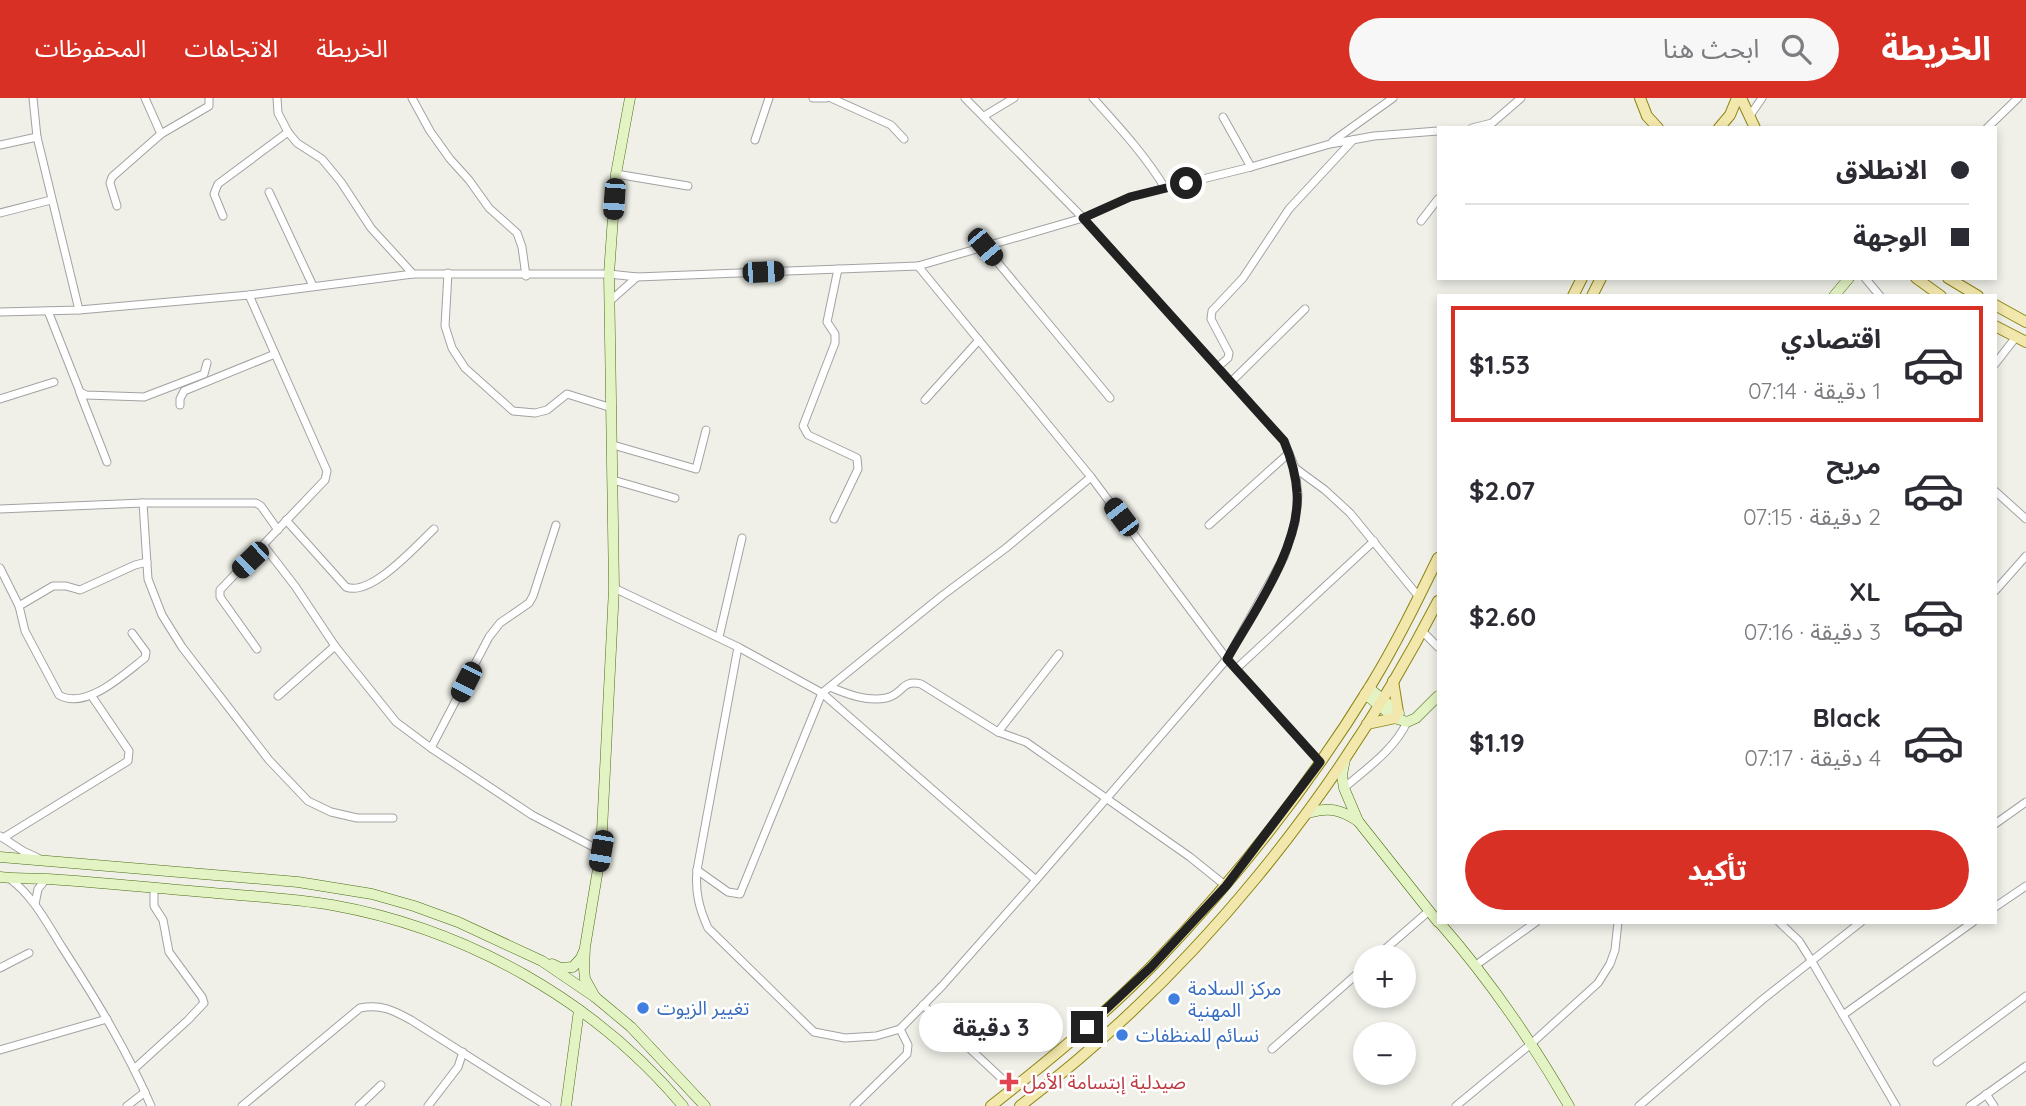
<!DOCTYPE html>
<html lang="ar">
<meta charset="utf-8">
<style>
:root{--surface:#fff;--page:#f7f7f7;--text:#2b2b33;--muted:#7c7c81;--line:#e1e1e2;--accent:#d93025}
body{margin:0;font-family:Quicksand,"Noto Sans Arabic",sans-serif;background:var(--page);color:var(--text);direction:rtl;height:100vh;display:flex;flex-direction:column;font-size:26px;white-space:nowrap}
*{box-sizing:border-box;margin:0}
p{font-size:23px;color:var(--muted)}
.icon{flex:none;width:38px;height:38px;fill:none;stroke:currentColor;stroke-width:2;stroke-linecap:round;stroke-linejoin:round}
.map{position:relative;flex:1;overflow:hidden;direction:ltr}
.side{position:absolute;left:1437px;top:196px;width:560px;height:630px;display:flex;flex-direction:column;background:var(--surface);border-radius:0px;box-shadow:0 4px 10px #0003;direction:rtl}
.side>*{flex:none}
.hud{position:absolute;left:1437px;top:28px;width:560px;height:154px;border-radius:0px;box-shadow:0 4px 10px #0003;direction:rtl;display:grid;align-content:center;height:154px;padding:0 28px;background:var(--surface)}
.tools{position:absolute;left:1353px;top:847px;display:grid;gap:14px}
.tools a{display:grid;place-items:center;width:63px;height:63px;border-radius:50%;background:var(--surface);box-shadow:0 4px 10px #0003;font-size:35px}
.end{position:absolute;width:32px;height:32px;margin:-16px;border:9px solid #212121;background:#fff;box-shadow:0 0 0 4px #fff}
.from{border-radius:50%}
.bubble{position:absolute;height:49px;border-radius:24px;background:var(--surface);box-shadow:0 4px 10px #0003;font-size:23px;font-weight:700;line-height:49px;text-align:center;direction:rtl}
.car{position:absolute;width:21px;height:42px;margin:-21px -10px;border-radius:9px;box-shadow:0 0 5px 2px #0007;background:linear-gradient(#222 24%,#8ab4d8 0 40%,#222 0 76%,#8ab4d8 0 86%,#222 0)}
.hud b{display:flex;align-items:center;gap:24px;height:66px;font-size:26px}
.hud b+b{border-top:2px solid var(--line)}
.hud i{width:18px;height:18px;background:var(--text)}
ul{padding:12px 0 0;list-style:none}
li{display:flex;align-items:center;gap:21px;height:116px;margin:0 14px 10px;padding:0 14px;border:4px solid transparent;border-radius:0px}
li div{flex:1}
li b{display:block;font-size:26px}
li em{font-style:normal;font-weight:700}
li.selected{border-color:var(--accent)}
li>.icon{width:63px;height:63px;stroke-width:1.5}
.primary-button{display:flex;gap:14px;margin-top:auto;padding:14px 28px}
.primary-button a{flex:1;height:80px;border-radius:42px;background:var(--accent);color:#fff;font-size:28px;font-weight:700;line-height:80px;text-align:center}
header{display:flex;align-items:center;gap:42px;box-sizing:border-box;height:98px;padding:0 35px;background:var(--accent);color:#fff}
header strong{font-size:33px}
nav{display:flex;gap:38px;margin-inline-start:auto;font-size:24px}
.search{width:490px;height:63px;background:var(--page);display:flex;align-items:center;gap:18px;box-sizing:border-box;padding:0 24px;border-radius:38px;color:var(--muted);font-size:26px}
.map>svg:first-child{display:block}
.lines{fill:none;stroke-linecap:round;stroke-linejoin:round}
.street-casing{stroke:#a2a2a2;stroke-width:9}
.secondary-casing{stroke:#4a6e12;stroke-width:11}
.primary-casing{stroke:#8c8612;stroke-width:12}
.street{stroke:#fff;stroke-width:7}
.secondary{stroke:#e3f3c4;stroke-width:10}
.primary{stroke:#f2e7ad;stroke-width:10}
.route{stroke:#212121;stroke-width:9}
.shop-dot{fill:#3f7fe0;stroke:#fff;stroke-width:2.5}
.health-dot{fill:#e0444e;stroke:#fff;stroke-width:2.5}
.labels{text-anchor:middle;stroke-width:5;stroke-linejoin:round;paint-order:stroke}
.shop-label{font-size:19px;fill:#366cbe;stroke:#fff;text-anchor:start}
.health-label{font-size:19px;fill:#be3a42;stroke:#fff;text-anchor:start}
</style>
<header>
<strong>الخريطة</strong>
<div class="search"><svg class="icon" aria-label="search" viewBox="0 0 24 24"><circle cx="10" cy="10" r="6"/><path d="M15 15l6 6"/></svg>ابحث هنا</div>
<nav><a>الخريطة</a><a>الاتجاهات</a><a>المحفوظات</a></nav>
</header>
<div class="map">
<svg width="2026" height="1008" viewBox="0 0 2026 1008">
<rect width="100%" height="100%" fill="#f0f0e9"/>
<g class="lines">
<defs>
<g id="street">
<path d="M33 0 37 39 79 212"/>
<path d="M145 0 161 36"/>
<path d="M277 0 278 15 288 34 297 45 322 61 341 84 371 130 413 176"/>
<path d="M412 0 430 33 450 61 469 82 489 110 517 135 522 149 526 178"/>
<path d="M813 0H826"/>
<path d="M831 0 891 27 904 41"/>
<path d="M1093 0C1119 29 1145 57 1165 90"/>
<path d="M984 18 1014 0"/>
<path d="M1223 19 1251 69"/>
<path d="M1749 19 1762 0"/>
<path d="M1472 30 1492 25 1521 0"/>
<path d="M1987 30 2018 0"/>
<path d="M755 42 769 0"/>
<path d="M1333 43 1393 0"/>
<path d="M0 47 37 39"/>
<path d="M616 76 688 88"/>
<path d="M269 94 313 188"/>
<path d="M117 108 110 85 112 79 161 36 209 8V0"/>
<path d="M0 115 51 102"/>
<path d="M223 118 214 96 218 86 288 34"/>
<path d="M1421 123 1438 101"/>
<path d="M985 149 1110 300"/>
<path d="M918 168 1083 120 1130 99 1251 69 1330 46 1374 38 1438 33"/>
<path d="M448 175 445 228 452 250 465 270 513 313 535 315 547 312 567 296 612 310"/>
<path d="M1865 180 1880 198"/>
<path d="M249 197 327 373 325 382 220 492V499L257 551"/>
<path d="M610 203 637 179"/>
<path d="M48 213 80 294 86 297 144 299 204 276 207 265"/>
<path d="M0 214 79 212 249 197 413 176H609L637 179 918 168 1091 379 1227 561 1320 664"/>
<path d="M1995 266 2016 239"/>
<path d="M1219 268 1228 260 1229 255 1211 221 1212 213 1243 180 1289 111 1353 42"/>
<path d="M1232 283 1305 211"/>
<path d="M80 295 107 364"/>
<path d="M0 301 54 284"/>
<path d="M925 302 979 242"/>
<path d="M180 307V301L184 293 275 256"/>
<path d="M613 347 696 371 706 332"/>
<path d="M1295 370 1325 392 1350 415 1419 499"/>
<path d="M613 382 675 400"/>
<path d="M1995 393 2026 421"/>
<path d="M143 405H256L261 408 278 432"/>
<path d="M0 411 143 405 148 481 162 517 182 549 269 662 308 703 331 714 357 720H393"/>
<path d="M834 421 858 371 857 360 808 337 803 328 835 245V236L827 224 838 171"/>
<path d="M286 422 346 489C371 499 416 448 434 431"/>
<path d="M1209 427 1289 355"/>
<path d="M264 448 295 488 335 548 396 624 431 650 532 717 601 753"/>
<path d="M0 470 19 508 25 533 59 597C86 613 125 575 145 560L146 554 132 535"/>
<path d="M614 490 738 549 822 595 1036 782"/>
<path d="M1995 493 2026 458"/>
<path d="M19 508 53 488H66L80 492 135 467 147 464"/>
<path d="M1423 534 1438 549"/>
<path d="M719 539 742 440"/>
<path d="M738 549 697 772C695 794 699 810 708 830L814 934 845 940 876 938 900 931 943 887 1036 782 1227 561 1284 459 1295 425 1298 397 1295 370 1284 343 1083 120 965 0"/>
<path d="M1236 571 1374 443"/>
<path d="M830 589C847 596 867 604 886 600 903 597 901 581 921 586L998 634 1026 644 1190 759 1226 788"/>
<path d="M278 598 335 548"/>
<path d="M998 634 1059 556"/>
<path d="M431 650 489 539 500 525 529 505 533 498 556 427"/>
<path d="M1344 690C1366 671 1395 651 1407 624"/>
<path d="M1995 726 2026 704"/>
<path d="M0 738 23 753 38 760"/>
<path d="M3 740 128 663 129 653 91 597"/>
<path d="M697 772 728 794 740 796 822 595 943 497 1006 450 1091 379"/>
<path d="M10 781C33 798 47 825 62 849 95 900 127 952 151 1008"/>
<path d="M35 806 38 791 46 781"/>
<path d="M1995 809 2026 788"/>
<path d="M1779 824 1799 843 1811 862 1896 1008"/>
<path d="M1376 859 1429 813"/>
<path d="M1476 867 1536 824"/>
<path d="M0 870 29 855"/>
<path d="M923 907 1013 991"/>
<path d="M1843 917 1973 824"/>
<path d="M1272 951 1365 869"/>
<path d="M0 952 107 921"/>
<path d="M1937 964 2026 898"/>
<path d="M134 971 188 922 204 905 202 899 169 854 163 822 154 808V790"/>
<path d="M1986 996 1994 1008"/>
<path d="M127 1008 145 994"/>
<path d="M242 1008 360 910C381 906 393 912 411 922L547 1008"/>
<path d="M359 1008 381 987"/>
<path d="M428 1008 458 969 463 954"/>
<path d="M854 1008 907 956 908 947 900 931"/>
<path d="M1456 1008 1532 945 1598 885 1610 866 1615 852 1618 824"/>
<path d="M1639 1008 1762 902 1861 824"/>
<path d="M1970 1008 2026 968"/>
</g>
<g id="secondary">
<path d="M1834 198 1849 180"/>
<path d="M1369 590 1399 615"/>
<path d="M1365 596 1395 620 1407 624 1416 620 1438 598"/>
<path d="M1345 661 1342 677 1344 690 1358 723 1438 824"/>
<path d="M1308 715C1329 709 1340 711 1358 723"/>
<path d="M0 759 298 784 372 796 414 808 458 824 542 863 595 899 631 929 705 1008"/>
<path d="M0 779C16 781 32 780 48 781 107 785 167 791 227 796 262 799 297 801 332 807 467 831 595 903 683 1008"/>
<path d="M1439 824C1489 881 1531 942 1569 1008"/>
<path d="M552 866 560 870 573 869 581 860 584 853"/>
<path d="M595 899 585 881 584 870 585 849 601 753 614 490 609 176 616 76 630 0"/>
<path d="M566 1008 579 912"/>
</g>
<g id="primary">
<path d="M1640 0 1647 18 1658 30"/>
<path d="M1741 0 1755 30"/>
<path d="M1719 30 1730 17 1737 0"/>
<path d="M1916 180 1941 198"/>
<path d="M1948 180 1978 198"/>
<path d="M1573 198 1582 180"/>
<path d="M1592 198 1601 180"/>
<path d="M1995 207 2026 224"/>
<path d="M1995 228 2026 244"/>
<path d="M1393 583 1398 614"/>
<path d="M1367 626 1395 620"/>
<path d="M991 1008C1047 964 1102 919 1152 868 1234 783 1309 688 1371 587 1396 546 1417 503 1438 460"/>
<path d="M1020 1008C1195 876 1338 697 1438 503"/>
</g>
</defs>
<use href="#street" class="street-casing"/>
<use href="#secondary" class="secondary-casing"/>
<use href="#primary" class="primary-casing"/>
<use href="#street" class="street"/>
<use href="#secondary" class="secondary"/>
<use href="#primary" class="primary"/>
</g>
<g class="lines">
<path class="route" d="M1087 929 1151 869 1226 788 1320 664 1227 561C1253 515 1301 448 1297 395 1296 376 1291 360 1284 343L1083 120 1130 99 1186 85"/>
</g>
<g class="shop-dot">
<circle cx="1174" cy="901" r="7"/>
<circle cx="643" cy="910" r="7"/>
<circle cx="1122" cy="937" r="7"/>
</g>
<path class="health-dot" d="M1005.5 973.5h7v7h7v7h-7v7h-7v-7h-7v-7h7z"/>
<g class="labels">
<g class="shop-label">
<text x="1188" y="897">مركز السلامة<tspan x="1188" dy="22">المهنية</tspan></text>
<text x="657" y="917">تغيير الزيوت</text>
<text x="1136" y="944">نسائم للمنظفات</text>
</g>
<g class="health-label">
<text x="1023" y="991">صيدلية إبتسامة الأمل</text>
</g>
</g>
</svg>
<div class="tools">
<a>+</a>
<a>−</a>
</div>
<i class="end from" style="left:1186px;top:85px"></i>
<i class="end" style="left:1087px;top:929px"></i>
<div class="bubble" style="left:919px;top:905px;width:144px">3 دقيقة</div>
<i class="car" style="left:614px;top:101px;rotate:184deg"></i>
<i class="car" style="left:985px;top:149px;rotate:140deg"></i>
<i class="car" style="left:763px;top:174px;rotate:88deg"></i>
<i class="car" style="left:1121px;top:419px;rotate:323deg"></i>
<i class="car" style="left:250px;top:462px;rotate:226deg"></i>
<i class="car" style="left:466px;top:584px;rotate:207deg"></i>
<i class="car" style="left:601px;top:753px;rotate:190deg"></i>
<div class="hud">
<b><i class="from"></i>الانطلاق</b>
<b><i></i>الوجهة</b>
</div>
<section class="side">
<ul>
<li class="selected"><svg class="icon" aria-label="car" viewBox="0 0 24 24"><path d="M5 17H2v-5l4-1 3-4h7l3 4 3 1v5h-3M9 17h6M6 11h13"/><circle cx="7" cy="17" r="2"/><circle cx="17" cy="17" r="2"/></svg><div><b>اقتصادي</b><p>1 دقيقة · 07:14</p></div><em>$1.53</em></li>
<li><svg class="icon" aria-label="car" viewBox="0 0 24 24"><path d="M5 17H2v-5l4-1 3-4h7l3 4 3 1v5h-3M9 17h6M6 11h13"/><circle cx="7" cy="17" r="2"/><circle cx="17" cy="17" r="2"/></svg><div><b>مريح</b><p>2 دقيقة · 07:15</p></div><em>$2.07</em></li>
<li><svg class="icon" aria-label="car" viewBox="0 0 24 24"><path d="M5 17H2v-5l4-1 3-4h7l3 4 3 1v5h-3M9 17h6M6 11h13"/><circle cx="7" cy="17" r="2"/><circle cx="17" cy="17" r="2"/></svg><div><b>XL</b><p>3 دقيقة · 07:16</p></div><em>$2.60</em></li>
<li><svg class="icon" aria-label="car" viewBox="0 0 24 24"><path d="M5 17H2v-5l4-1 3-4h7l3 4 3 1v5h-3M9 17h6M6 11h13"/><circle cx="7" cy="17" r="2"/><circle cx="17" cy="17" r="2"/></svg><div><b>Black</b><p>4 دقيقة · 07:17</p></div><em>$1.19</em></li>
</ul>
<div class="primary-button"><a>تأكيد</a></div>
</section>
</div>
